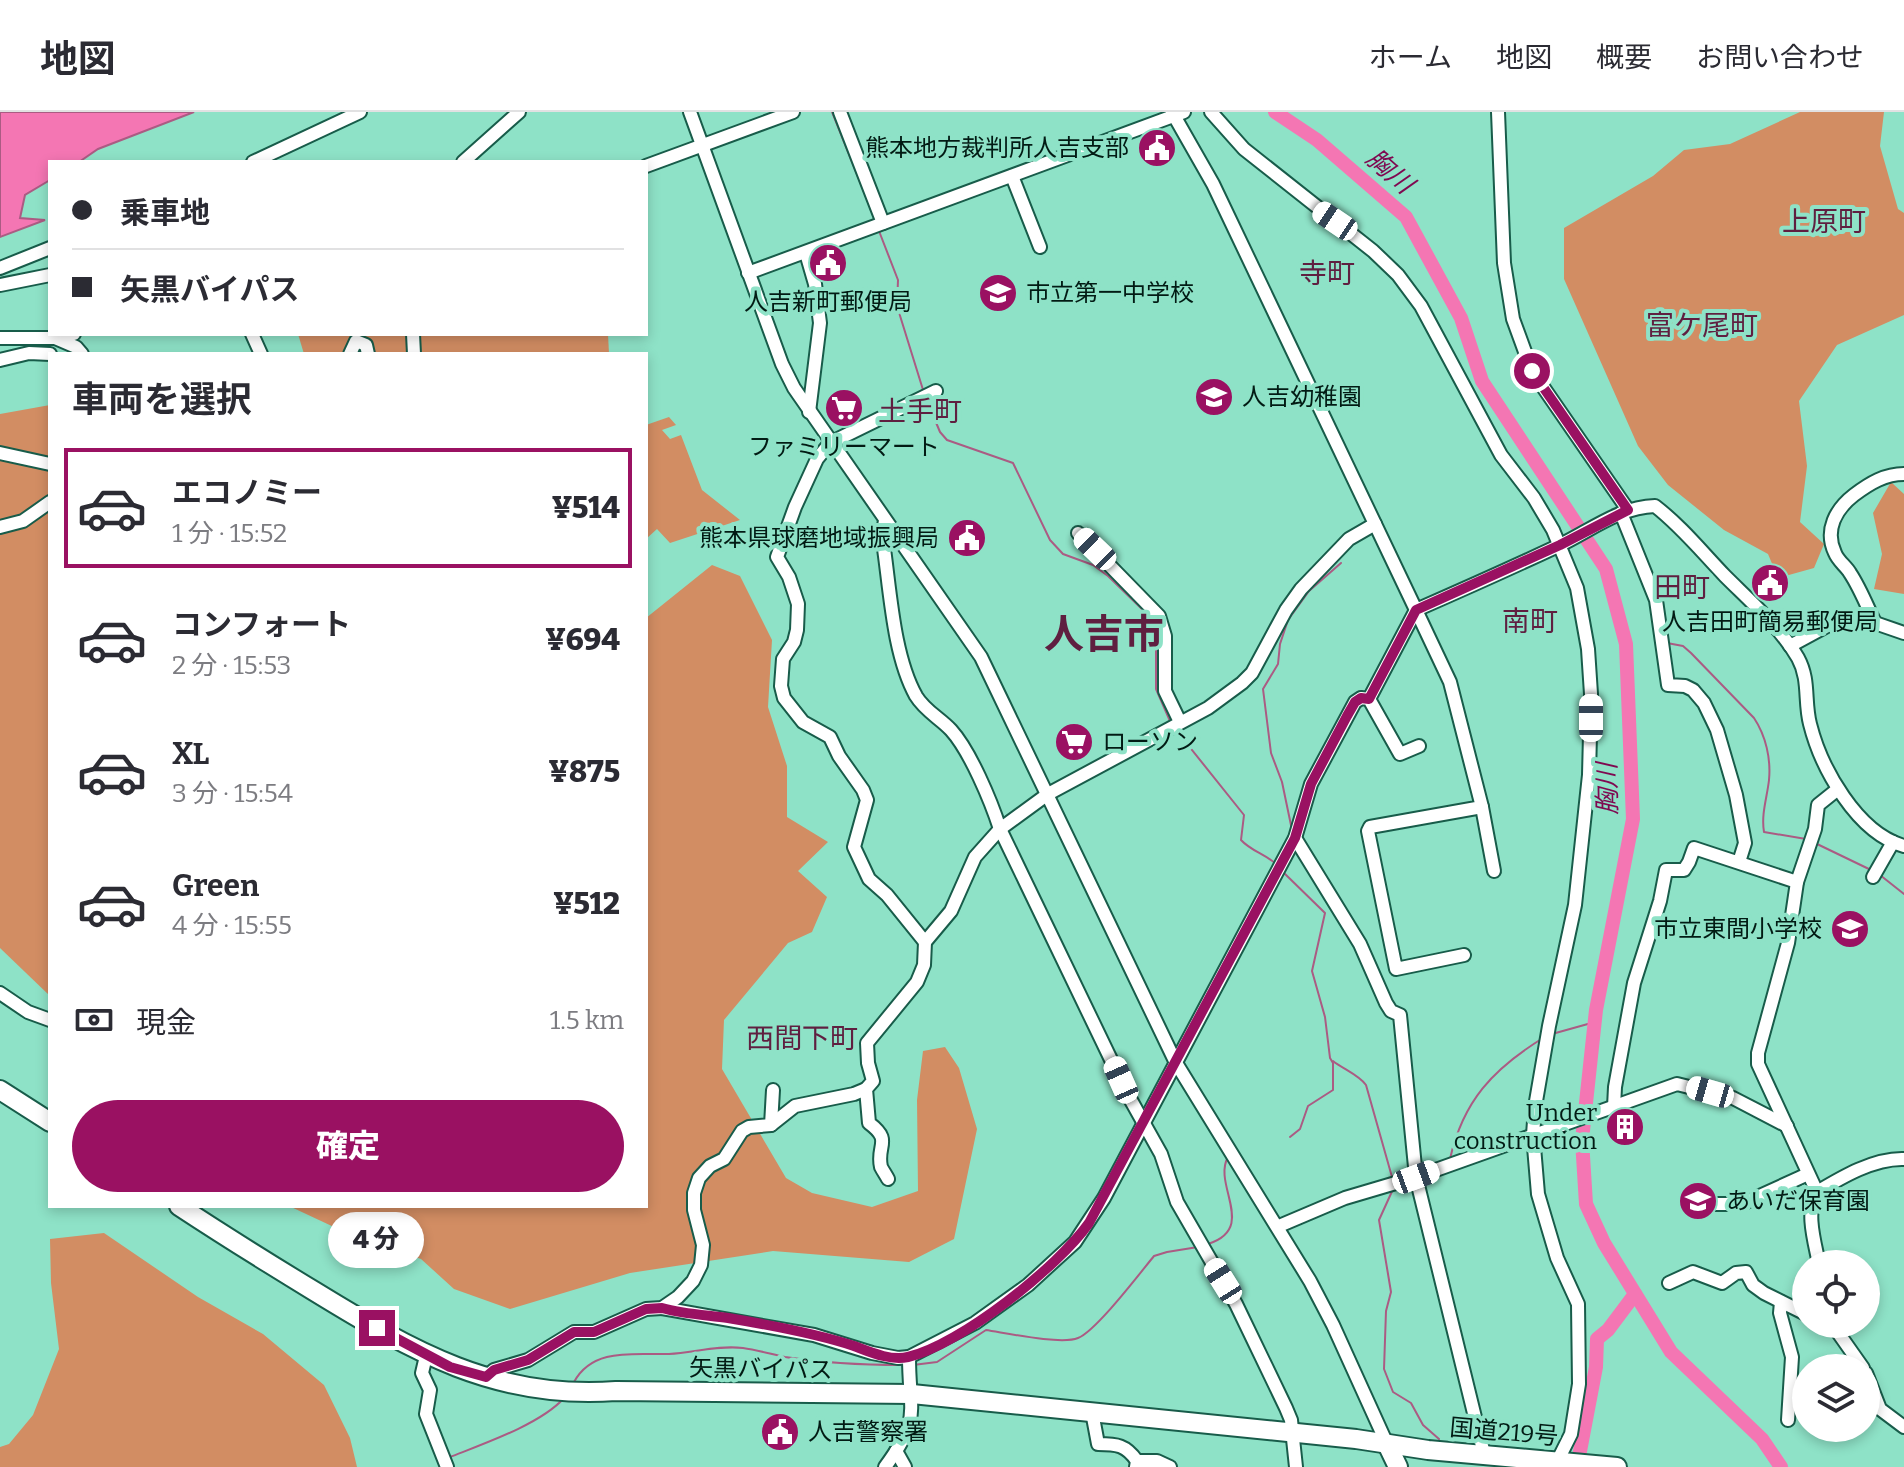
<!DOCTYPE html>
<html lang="ja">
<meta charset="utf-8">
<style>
:root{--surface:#fff;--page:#f2f2f3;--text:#2b2b33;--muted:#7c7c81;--line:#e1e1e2;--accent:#9a1162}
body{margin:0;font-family:Bitter,"Noto Sans JP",serif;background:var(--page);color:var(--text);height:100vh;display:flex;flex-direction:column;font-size:30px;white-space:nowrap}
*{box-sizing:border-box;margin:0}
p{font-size:26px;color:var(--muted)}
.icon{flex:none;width:44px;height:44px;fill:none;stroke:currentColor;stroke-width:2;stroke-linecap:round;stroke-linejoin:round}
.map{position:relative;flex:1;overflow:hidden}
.details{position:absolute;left:48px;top:240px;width:600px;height:856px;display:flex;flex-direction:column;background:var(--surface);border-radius:0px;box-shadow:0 4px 12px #0003}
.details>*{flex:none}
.top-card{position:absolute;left:48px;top:48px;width:600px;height:176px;border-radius:0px;box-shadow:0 4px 12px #0003;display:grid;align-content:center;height:176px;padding:0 24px;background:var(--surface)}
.buttons{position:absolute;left:1792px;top:1138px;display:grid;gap:16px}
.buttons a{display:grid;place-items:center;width:88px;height:88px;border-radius:50%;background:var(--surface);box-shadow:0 4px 12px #0003;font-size:40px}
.end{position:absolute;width:36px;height:36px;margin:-18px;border:10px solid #9a1162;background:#fff;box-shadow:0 0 0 4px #fff}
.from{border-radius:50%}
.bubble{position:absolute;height:56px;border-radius:28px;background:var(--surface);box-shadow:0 4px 12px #0003;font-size:26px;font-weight:800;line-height:56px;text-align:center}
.car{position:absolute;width:24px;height:48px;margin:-24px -12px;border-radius:10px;box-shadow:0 0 6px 2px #0007;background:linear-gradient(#fff 24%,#345 0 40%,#fff 0 76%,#345 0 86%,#fff 0)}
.top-card b{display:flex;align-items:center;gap:28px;height:76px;font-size:30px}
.top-card b+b{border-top:2px solid var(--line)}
.top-card i{width:20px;height:20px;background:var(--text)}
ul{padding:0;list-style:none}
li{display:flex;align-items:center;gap:24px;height:120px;margin:0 16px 12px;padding:0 8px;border:4px solid transparent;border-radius:0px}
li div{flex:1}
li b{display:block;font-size:30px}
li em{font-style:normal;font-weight:800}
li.on{border-color:var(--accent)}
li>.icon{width:72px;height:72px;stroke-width:1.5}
h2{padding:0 24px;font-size:36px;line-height:96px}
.pay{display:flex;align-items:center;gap:20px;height:88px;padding:0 24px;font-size:30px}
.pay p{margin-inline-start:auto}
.primary-button{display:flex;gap:16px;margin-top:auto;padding:16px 24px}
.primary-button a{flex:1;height:92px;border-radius:48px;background:var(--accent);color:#fff;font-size:32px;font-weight:800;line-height:92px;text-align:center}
header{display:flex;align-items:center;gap:48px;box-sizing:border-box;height:112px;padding:0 40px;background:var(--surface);border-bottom:2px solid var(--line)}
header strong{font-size:38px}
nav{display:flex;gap:44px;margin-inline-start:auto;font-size:28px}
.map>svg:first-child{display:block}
.green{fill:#d28d63}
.water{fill:#f476b3;stroke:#ab5b83;stroke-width:2}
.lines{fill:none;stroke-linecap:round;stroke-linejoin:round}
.stream{stroke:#ab5b83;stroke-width:2}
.river{stroke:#f476b3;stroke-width:14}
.minor-casing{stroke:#185c4a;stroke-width:16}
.highway-casing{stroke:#185c4a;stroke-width:22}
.minor{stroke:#fff;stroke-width:12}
.highway{stroke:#fff;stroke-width:18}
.route{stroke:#9a1162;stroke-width:10}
.labels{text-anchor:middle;stroke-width:8;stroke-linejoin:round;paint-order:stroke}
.poi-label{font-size:24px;fill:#021b14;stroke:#8ee2c7;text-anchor:start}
.street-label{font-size:24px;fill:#021b14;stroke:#8ee2c7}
.water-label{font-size:26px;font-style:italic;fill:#7f0850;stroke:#8ee2c7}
.quarter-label{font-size:28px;fill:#5f1f40;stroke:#8ee2c7}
.town-label{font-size:40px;font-weight:bold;fill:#5f1f40;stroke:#8ee2c7}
</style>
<header>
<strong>地図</strong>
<nav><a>ホーム</a><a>地図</a><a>概要</a><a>お問い合わせ</a></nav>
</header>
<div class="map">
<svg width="1904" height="1355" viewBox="0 0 1904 1355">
<rect width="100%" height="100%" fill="#8ee2c7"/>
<g class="green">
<path d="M1800 0H1884L1880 34 1898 97 1904 101V203L1837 233 1799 289 1807 354 1800 410 1824 432 1814 456 1778 466 1768 442 1724 418 1668 373 1638 334 1564 167V116L1653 64 1684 38 1730 32Z"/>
<path d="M298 222H608L609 242H304Z"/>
<path d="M50 293V884L0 836V302Z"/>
<path d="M669 305 676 313 662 318 670 327 681 323 702 378 740 408 670 431 657 417 646 427V313Z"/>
<path d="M1891 370 1904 382V482L1874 477 1882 442 1873 401Z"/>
<path d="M712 453 740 464 772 528 768 595 787 654V705L828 730 798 759 827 785 812 820 788 831 724 908 722 957 786 1066 812 1081 872 1095 918 1079 917 988 923 939 945 935 959 956 977 1017 954 1127 909 1150 773 1139 630 1161 510 1197 454 1177 421 1147 351 1123 289 1094H646V506Z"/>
<path d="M104 1121 198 1185 263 1222 324 1273 350 1326 357 1355H0V1335L9 1332 33 1303 59 1237 51 1171 50 1127Z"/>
</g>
<path class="water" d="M0 0H194L98 37 79 50H50V68L25 83 20 106 45 108 0 125Z"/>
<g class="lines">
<g class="stream">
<path d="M832 0 876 110"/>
<path d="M879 119 898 168 897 194 924 281"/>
<path d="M927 289 940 320 947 328 1013 351 1050 428 1063 442 1093 453 1108 464 1145 500 1152 513 1156 526V577L1170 609"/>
<path d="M1667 531 1683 534 1691 541 1754 606C1766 624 1771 647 1769 668 1767 686 1761 702 1764 720L1806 727"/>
<path d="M1176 618 1244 703 1241 728C1251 739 1265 742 1276 752"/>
<path d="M1292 718 1282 670 1271 641 1263 577 1278 552 1280 532 1288 508 1309 479 1341 451"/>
<path d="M1815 731 1871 758"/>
<path d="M1283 760 1325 801 1312 859 1325 905 1330 946 1333 951V978L1308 994 1300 1017 1290 1025"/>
<path d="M1880 763 1904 782"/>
<path d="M1552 922 1595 910"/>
<path d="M1333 949C1343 957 1359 963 1366 973L1392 1065"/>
<path d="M1450 1047C1463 989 1493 957 1543 926"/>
<path d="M1394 1075 1379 1108 1391 1180 1386 1199 1384 1257 1393 1280 1411 1291 1423 1313 1439 1327"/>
<path d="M1208 1132C1258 1116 1212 1073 1228 1045"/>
<path d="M913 1253 937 1250 986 1218C1006 1221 1061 1233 1078 1226 1096 1219 1140 1161 1154 1144L1167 1140 1198 1135"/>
<path d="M574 1270C593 1235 634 1243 669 1242 693 1241 717 1233 743 1236 757 1238 771 1242 785 1245 824 1251 864 1253 902 1253"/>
<path d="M450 1345C483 1332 541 1312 564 1286"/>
</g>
<g class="river">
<path d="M1275 0 1317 28 1406 105 1461 206 1482 269 1606 457 1626 532 1633 707 1596 898 1582 1028 1586 1092 1604 1131 1671 1240 1762 1327 1781 1355"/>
<path d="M1577 1355 1596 1255 1597 1227 1608 1218 1635 1182"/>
</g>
<defs>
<g id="minor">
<path d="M690 0 782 252 794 276 981 545 1176 951 1310 1169 1333 1213 1387 1332"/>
<path d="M840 0 883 111"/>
<path d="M1172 0 1213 72 1416 498C1464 477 1511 456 1558 434 1590 419 1619 395 1655 394 1681 414 1702 440 1725 464 1750 489 1780 515 1798 546 1810 568 1804 589 1810 612 1821 656 1857 721 1904 734"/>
<path d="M1211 0 1244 37 1373 139 1398 163 1421 194 1501 343 1534 386 1553 418 1577 476 1588 537 1591 582 1589 663 1575 793 1549 914 1535 995 1533 1023 1538 1082 1557 1146 1578 1192 1579 1272 1571 1322 1558 1348"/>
<path d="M1498 0 1504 151 1513 207 1532 259 1628 398"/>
<path d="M253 50 360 0"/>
<path d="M463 50 519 0"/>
<path d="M646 54 793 0"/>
<path d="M1012 64 1040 135"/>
<path d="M806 141 815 172 820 211 809 300"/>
<path d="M0 156 50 136"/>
<path d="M748 161 1184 0"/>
<path d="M0 173 50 163"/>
<path d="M252 222 261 242"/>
<path d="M413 222 414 242"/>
<path d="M0 226H55L74 222"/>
<path d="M55 226 76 235 82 242"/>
<path d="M350 242 356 229 366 233 368 242"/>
<path d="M0 248 29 241 50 242"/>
<path d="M0 341 50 352"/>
<path d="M1621 401 1656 488 1668 573 1685 574 1693 578 1704 591 1717 618 1736 683 1745 731 1739 750"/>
<path d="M885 409 882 423C890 472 892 541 916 584 925 599 940 606 951 618 970 639 991 689 1000 717L1128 983 1161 1042 1177 1090 1236 1192 1286 1296 1291 1308 1296 1355"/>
<path d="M0 415 23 409 50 390"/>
<path d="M1078 421 1159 504 1165 524V579L1180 610"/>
<path d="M1416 498 1450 570 1482 695 1370 715 1368 719 1396 857 1464 843"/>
<path d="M1875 511C1867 494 1860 476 1850 461 1846 454 1838 449 1835 441 1824 418 1836 397 1854 383 1870 371 1885 362 1904 362"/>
<path d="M1790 534 1838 508 1875 511 1904 521"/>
<path d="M1369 587 1416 498"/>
<path d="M1482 695 1494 759"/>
<path d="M1295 726 1360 832 1386 891 1391 899 1400 903 1416 1065 1484 1342"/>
<path d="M1873 765 1893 730"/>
<path d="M1797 770 1815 717 1818 693 1838 677"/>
<path d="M925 830 887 783 869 767 854 735 867 688 863 678 839 644 830 625 803 610 784 586 781 574 783 547 794 530 797 518 798 492 789 465 777 445 795 395 817 347 830 331 936 279"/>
<path d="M0 881 28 900 50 908"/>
<path d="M1614 995 1615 975 1634 871 1660 789 1666 758H1684L1689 750 1694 736 1797 770 1788 831 1758 941V952L1817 1080"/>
<path d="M771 1013 795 994 854 982 866 977"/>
<path d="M888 1067C886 1063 883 1059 881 1055 876 1033 893 1029 869 1011L866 977 873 969 868 951 867 931 917 870 924 853 925 830 951 799 975 745 1000 717 1048 682 1208 596 1242 571 1252 561 1286 498 1301 477 1349 427 1375 412"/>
<path d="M1713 1092H1742L1808 1062"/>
<path d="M1279 1114 1345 1086 1416 1065 1677 972 1733 986 1787 1014"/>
<path d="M1819 1152C1815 1131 1805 1100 1817 1080 1842 1065 1874 1046 1904 1047"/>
<path d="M1669 1171 1693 1160 1722 1171 1736 1161 1746 1160 1753 1173 1764 1181 1806 1202"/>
<path d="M1781 1190 1780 1201 1792 1245 1788 1308"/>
<path d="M662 1196 814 1223 872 1241 898 1246 909 1245 975 1211 1028 1173 1075 1130 1104 1086 1295 726 1311 672 1355 590 1361 586 1369 587 1400 642 1419 634"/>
<path d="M1832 1212 1863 1256"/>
<path d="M426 1244 422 1261 430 1278 426 1302 447 1355"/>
<path d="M1866 1261 1880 1297 1904 1315"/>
<path d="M486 1265 494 1258 528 1248 574 1220H594L646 1197 662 1196 678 1185 693 1169 701 1153 703 1133 694 1098V1081L699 1066 710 1054 724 1047 742 1019 749 1015 771 1013 773 978"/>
<path d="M1092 1300 1098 1332C1117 1332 1126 1333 1137 1349L1136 1355"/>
<path d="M896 1339 905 1355"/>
<path d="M1137 1349H1157L1170 1355"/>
<path d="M885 1355C922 1305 909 1301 909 1245"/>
</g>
<g id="highway">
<path d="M0 978 50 1010"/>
<path d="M179 1094C223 1123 268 1151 314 1179 412 1239 496 1288 616 1279L912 1282 1356 1327 1428 1338 1617 1355"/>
<path d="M1387 1332 1398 1355"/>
</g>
</defs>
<use href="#minor" class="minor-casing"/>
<use href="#highway" class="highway-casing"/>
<use href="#minor" class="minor"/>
<use href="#highway" class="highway"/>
</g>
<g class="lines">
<path class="route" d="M377 1216 450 1255 486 1265 494 1258 528 1248 574 1220H594L646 1197 662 1196C683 1202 706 1203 728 1206 770 1213 815 1221 854 1234 870 1240 890 1249 908 1245 960 1233 1058 1155 1089 1111L1295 726 1311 672 1347 604 1355 590 1361 586 1369 587 1416 498 1560 433 1628 398 1532 259"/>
</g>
<defs>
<symbol id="civic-disc" viewBox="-11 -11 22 22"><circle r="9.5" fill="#9a1162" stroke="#8ee2c7"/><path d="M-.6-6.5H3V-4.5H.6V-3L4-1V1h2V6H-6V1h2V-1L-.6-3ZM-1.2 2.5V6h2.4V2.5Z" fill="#fff"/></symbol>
<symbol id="school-disc" viewBox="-11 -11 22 22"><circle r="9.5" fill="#9a1162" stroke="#8ee2c7"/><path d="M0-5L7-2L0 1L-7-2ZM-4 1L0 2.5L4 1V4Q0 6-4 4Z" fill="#fff"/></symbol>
<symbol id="supermarket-disc" viewBox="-11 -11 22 22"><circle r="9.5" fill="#9a1162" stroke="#8ee2c7"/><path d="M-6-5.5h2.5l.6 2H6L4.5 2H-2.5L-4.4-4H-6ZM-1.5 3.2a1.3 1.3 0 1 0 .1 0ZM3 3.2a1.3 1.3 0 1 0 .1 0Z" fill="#fff"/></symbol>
<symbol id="building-disc" viewBox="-11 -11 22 22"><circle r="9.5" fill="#9a1162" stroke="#8ee2c7"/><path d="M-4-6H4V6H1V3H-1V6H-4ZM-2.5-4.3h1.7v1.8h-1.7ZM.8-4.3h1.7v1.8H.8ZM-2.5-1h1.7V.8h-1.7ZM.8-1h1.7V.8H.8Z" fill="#fff"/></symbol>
</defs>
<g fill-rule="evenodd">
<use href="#civic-disc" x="1135" y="14" width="44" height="44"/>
<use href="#civic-disc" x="806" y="129" width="44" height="44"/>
<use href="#school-disc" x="976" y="159" width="44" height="44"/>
<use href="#school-disc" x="1192" y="263" width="44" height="44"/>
<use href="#supermarket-disc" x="822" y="274" width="44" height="44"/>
<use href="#civic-disc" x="945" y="404" width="44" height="44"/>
<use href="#civic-disc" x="1748" y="449" width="44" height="44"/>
<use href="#supermarket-disc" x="1052" y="608" width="44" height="44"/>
<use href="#school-disc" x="1828" y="795" width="44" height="44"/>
<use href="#building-disc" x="1603" y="993" width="44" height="44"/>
<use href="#school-disc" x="1676" y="1067" width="44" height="44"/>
<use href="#civic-disc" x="758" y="1298" width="44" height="44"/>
</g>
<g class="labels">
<g class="poi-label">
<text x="1129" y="44" text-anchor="end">熊本地方裁判所人吉支部</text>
<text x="1026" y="189">市立第一中学校</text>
<text x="828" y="198" text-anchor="middle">人吉新町郵便局</text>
<text x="1242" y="293">人吉幼稚園</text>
<text x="844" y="343" text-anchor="middle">ファミリーマート</text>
<text x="939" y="434" text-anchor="end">熊本県球磨地域振興局</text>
<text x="1770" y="518" text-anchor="middle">人吉田町簡易郵便局</text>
<text x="1102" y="638">ローソン</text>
<text x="1822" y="825" text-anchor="end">市立東間小学校</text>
<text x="1597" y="1009" text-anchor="end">Under<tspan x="1597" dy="28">construction</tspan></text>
<text x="1726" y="1097">あいだ保育園</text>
<text x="808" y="1328">人吉警察署</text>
</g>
<g class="street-label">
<text transform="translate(761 1257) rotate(1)" y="8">矢黒バイパス</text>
<text transform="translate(1504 1320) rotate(5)" y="8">国道219号</text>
</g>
<g class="water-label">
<text transform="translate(1390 59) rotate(41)" y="9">胸川</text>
<text transform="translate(1607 677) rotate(-91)" y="9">胸川</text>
</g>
<g class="quarter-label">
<text x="1824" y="119">上原町</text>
<text x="1327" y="171">寺町</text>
<text x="1702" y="223">富ケ尾町</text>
<text x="920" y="309">土手町</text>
<text x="1682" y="485">田町</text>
<text x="1530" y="519">南町</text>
<text x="802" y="936">西間下町</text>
</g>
<g class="town-label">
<text x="1104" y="536">人吉市</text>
</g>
</g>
</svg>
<div class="buttons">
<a><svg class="icon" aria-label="locate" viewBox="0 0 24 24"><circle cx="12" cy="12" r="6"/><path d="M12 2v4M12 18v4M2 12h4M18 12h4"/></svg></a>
<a><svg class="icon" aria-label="layers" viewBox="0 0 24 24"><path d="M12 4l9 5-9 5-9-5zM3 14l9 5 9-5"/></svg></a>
</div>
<i class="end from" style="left:1532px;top:259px"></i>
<i class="end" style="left:377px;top:1216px"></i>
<div class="bubble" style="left:328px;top:1100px;width:96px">4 分</div>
<i class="car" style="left:1335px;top:109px;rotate:304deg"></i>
<i class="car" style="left:1095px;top:437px;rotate:314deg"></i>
<i class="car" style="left:1591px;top:606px;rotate:0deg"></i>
<i class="car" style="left:1121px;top:968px;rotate:336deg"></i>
<i class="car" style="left:1710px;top:980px;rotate:286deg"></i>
<i class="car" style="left:1416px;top:1065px;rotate:70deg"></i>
<i class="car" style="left:1223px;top:1169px;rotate:328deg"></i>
<div class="top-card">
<b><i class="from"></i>乗車地</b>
<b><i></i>矢黒バイパス</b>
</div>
<section class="details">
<h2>車両を選択</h2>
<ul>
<li class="on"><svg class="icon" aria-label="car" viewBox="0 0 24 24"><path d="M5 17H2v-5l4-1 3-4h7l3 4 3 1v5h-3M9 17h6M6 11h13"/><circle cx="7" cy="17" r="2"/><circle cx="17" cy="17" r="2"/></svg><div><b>エコノミー</b><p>1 分 · 15:52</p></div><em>¥514</em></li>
<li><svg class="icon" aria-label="car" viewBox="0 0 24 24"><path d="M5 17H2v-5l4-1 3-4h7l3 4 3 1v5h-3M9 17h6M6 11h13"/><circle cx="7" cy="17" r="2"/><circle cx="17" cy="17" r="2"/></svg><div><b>コンフォート</b><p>2 分 · 15:53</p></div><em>¥694</em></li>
<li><svg class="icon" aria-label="car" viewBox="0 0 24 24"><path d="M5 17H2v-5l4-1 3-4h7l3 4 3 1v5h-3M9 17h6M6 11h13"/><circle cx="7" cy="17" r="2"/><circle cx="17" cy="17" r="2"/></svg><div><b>XL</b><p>3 分 · 15:54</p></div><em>¥875</em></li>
<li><svg class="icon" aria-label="car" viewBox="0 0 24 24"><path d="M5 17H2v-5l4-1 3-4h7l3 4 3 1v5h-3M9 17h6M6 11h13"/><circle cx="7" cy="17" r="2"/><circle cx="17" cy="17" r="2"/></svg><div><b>Green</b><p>4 分 · 15:55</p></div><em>¥512</em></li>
</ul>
<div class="pay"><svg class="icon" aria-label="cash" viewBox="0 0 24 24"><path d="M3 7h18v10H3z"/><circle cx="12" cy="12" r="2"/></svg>現金<p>1.5 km</p></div>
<div class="primary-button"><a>確定</a></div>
</section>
</div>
